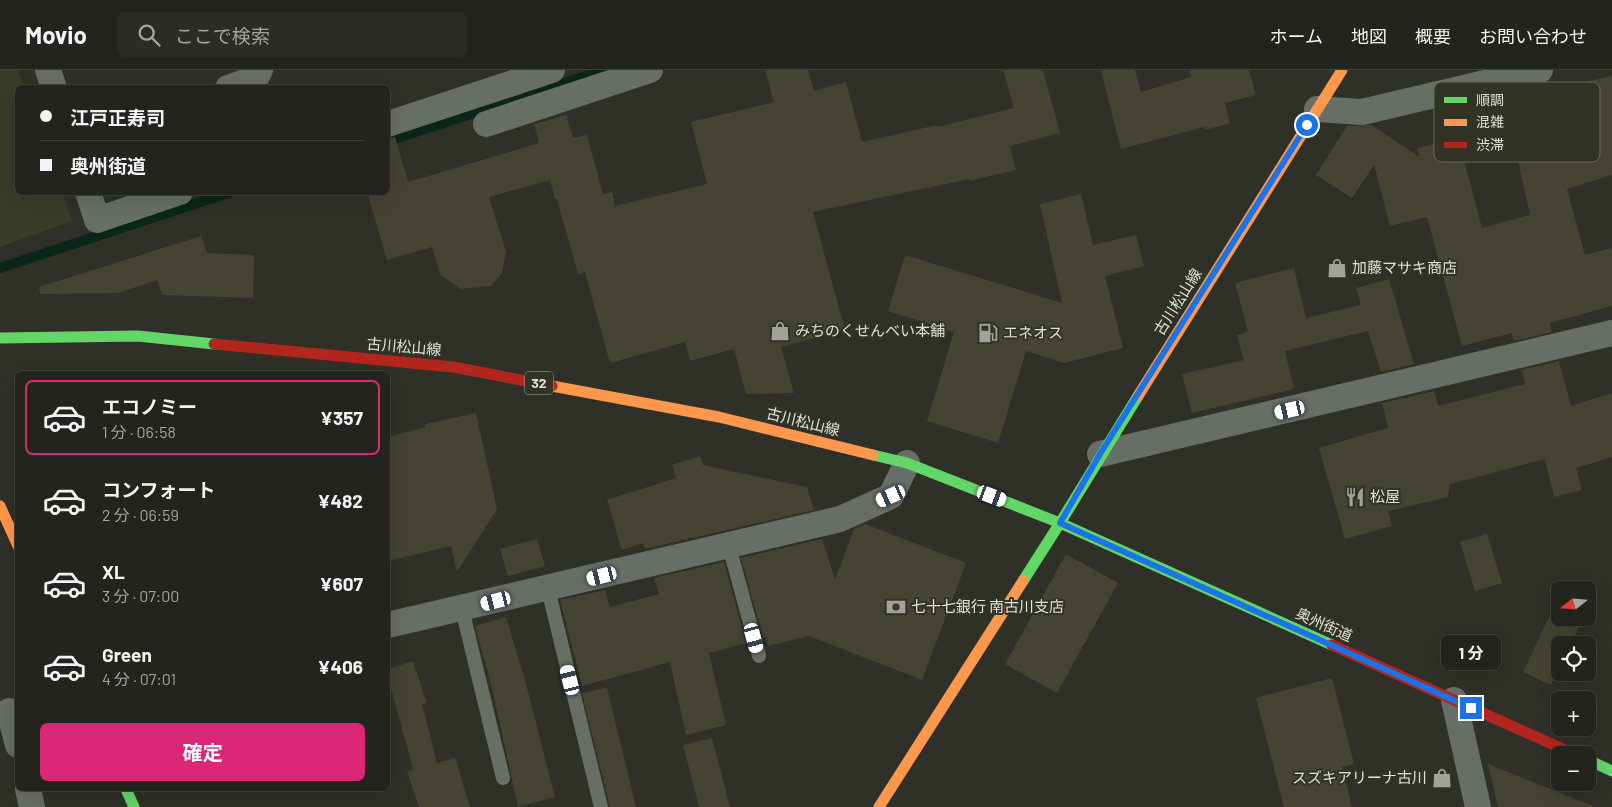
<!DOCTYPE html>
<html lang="ja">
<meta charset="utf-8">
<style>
:root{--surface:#23241e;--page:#2b2c27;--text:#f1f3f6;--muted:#a3a4a4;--line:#40413c;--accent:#db2777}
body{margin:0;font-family:Barlow,"Noto Sans JP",sans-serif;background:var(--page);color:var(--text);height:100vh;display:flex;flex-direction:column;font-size:19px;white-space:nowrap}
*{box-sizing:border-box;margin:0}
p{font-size:16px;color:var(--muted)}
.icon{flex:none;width:28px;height:28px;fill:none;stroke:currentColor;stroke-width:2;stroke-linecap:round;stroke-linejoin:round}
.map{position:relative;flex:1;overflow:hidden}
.details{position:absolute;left:15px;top:301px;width:375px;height:420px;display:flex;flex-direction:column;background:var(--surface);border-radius:8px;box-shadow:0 5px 20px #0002,0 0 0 1px var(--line)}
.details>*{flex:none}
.hud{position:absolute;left:15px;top:15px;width:375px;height:110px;border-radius:8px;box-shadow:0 5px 20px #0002,0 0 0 1px var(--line);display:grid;align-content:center;height:110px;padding:0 25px;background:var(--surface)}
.needle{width:32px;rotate:253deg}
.controls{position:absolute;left:1551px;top:511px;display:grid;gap:10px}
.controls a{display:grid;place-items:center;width:45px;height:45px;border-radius:8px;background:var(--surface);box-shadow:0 5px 20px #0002,0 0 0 1px var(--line);font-size:25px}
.end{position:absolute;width:22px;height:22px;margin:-11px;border:6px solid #1a73e8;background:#fff;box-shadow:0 0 0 2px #fff}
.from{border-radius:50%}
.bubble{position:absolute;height:35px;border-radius:8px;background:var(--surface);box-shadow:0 5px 20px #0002,0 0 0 1px var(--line);font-size:16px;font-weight:700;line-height:35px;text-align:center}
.car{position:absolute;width:15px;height:30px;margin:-15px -8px;border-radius:6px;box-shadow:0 0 4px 1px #0007;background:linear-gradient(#fff 24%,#345 0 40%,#fff 0 76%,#345 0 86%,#fff 0)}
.hud b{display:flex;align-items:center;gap:18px;height:48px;font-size:19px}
.hud b+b{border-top:1px solid var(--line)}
.hud i{width:12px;height:12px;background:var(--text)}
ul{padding:9px 0 0;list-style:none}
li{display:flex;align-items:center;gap:15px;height:75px;margin:0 10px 8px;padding:0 15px;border:2px solid transparent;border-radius:8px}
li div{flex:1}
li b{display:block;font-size:19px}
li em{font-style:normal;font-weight:700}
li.selected{border-color:var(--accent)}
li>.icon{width:45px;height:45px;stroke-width:1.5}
.cta{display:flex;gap:10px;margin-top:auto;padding:10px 25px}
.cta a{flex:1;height:58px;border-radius:8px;background:var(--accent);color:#fff;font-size:20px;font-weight:700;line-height:58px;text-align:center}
header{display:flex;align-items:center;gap:30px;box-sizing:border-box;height:70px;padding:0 25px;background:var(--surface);border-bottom:1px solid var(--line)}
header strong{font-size:24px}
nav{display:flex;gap:28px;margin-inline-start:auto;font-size:18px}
.search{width:350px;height:45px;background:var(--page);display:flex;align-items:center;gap:12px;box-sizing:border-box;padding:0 18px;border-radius:8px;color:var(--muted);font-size:19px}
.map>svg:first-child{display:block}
.built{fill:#393c27}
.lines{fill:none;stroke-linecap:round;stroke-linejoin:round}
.stream{stroke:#0a251b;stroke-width:10}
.building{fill:#454433}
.lane{stroke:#676e66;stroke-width:14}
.street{stroke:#676e66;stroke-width:26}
.fast{stroke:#63d668;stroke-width:11}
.slow{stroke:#ff974d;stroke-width:11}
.jam{stroke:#b3261e;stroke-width:11}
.route{stroke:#1a73e8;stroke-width:6}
.labels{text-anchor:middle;stroke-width:4;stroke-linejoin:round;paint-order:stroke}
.shield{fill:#313424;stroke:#abada1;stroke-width:1}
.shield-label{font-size:14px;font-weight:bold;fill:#dfe1d7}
.poi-label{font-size:15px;fill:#dfe1d7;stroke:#313424;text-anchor:start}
.street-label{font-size:15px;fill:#dfe1d7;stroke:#313424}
.key{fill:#313424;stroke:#65685a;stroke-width:1}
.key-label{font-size:14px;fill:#dfe1d7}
</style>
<header>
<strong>Movio</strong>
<div class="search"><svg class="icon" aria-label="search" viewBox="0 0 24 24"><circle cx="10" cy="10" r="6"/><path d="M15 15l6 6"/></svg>ここで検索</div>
<nav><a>ホーム</a><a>地図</a><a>概要</a><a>お問い合わせ</a></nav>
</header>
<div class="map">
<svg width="1612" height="737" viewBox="0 0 1612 737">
<rect width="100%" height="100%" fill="#2f3028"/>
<path class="built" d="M0 0H18L24 17 18 18V122L62 123 72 151 0 177Z"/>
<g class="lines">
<g class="stream">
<path d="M388 71 604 0"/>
<path d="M0 198 231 122"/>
</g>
</g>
<g class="building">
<path d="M765 0H808L814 21 846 12 862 72 937 55V57L1014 38 1003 0H1043L1060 63 1010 76 1016 100 969 111V109L813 142 845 260 781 277 794 323 746 324 734 279 690 291 685 272 610 293 585 202 578 204 557 129H555L550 110 489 127 506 182 502 203 491 216 460 219 440 204 432 177 387 190 367 122H388V69L395 67 408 112 539 73 534 54 566 45 573 68 587 65 603 124 612 122 615 136 707 114 691 52 774 32Z"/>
<path d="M1101 0H1135L1141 22 1191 7 1189 0H1249L1256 25 1225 33 1230 53 1205 60 1204 57 1121 79Z"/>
<path d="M1612 6V105L1567 119 1585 185 1612 178V236L1550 253 1552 262 1514 271 1512 263 1462 276 1427 147 1390 156 1374 95 1352 128 1316 105 1347 56 1371 55 1419 87 1417 78 1458 68 1482 158 1530 145 1514 72 1510 73 1498 25 1527 18V22L1534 20 1535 23Z"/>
<path d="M1081 124 1093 175 1136 165 1144 196 1105 206 1123 278 1064 293 1026 281 998 373 927 351 954 262 888 241 905 185 1062 233 1040 134Z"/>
<path d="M201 166 207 183 254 185 253 228 162 225 157 210 118 223 40 224 39 217Z"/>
<path d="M1294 198 1306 248 1361 235 1356 218 1389 209 1414 294 1381 302 1368 261 1285 281 1294 319 1192 343 1182 304 1244 290 1237 265 1248 262 1235 213Z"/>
<path d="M1559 291 1571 336 1612 323V387L1576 398 1582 420 1554 427 1545 389 1450 414 1448 427 1388 441 1392 456 1345 469 1319 378 1388 358 1382 333 1434 321 1438 336 1525 314 1522 300Z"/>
<path d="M476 343 497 439 457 502 451 476 388 491V367L426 357 425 354Z"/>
<path d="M700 386 703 395 807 417 814 440 645 479 643 473 622 480 607 430 676 408 672 395Z"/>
<path d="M865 454 966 493 922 610 809 566 768 576 766 567 763 568 741 488 822 469 835 509 854 459Z"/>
<path d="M1487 464 1502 513 1475 521 1460 472Z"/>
<path d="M537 469 545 496 508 506 500 479Z"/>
<path d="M1066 484 1118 513 1057 623 1005 594Z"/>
<path d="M724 492 746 573 709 583 726 655 686 665 670 592 582 616 560 530 605 520 610 537 659 524 654 508Z"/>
<path d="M1566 512 1582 520H1562Z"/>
<path d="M1560 524V548H1583L1570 575H1560V596L1551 615 1523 602Z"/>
<path d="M506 547 525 610 555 727 518 737 492 618 475 556Z"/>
<path d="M413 591 427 633 422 634 437 693 455 688 470 737H419L407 701 413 699 388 607V599Z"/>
<path d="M1332 608 1354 694 1342 697 1352 737H1284L1256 628Z"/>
<path d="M607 618 636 737H610L582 623Z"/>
<path d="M712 668 730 737H699L683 675Z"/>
<path d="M1488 694 1593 736V737H1498Z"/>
</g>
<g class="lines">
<g class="lane">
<path d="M729 476 759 586"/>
<path d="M548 519 601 737"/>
<path d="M462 539 503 708"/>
</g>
<g class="street">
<path d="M48 0 54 18"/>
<path d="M228 18 256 8 260 0"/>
<path d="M1317 39 1362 42 1540 0"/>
<path d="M388 54 552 0"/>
<path d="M486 54 650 0"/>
<path d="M88 122 97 150 180 122"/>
<path d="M1100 384 1612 263"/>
<path d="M388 555 840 449 891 426 907 393"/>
<path d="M1454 630 1478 737"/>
<path d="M9 641 18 675"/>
<path d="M28 719 32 737"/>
</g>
<g class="fast">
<path d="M0 268 138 266 214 274"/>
<path d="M873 385 907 393 1060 453 1138 326"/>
<path d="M1023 511 1060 453 1332 575"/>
<path d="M1588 690 1612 701"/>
<path d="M126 719 134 737"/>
</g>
<g class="slow">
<path d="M552 316 719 347 873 385"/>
<path d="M1138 326 1342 0"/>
<path d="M0 436 18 476"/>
<path d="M879 737 1023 511"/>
</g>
<g class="jam">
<path d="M214 274 453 297 552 316"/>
<path d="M1332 575 1576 685"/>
</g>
</g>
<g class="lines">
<path class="route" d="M1307 55 1100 384 1060 453 1471 638"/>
</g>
<defs>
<symbol id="shop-bare" viewBox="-9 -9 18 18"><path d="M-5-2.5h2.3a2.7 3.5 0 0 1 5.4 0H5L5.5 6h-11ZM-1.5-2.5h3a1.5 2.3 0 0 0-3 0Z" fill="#a1a39a" stroke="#313424" stroke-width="2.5" paint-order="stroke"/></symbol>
<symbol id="fuel-bare" viewBox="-9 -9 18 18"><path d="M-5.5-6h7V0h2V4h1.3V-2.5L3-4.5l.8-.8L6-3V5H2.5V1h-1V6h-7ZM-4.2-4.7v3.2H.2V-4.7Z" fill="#a1a39a" stroke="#313424" stroke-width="2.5" paint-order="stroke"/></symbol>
<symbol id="restaurant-bare" viewBox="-9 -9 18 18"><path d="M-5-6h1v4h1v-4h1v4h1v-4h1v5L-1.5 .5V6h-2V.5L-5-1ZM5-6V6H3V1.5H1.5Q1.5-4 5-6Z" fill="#a1a39a" stroke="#313424" stroke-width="2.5" paint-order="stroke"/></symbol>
<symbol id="bank-bare" viewBox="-9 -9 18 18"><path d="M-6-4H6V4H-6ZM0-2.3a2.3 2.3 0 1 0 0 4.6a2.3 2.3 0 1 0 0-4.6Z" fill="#a1a39a" stroke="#313424" stroke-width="2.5" paint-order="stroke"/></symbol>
</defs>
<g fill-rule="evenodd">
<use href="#shop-bare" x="1323" y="184" width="28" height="28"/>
<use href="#shop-bare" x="766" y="247" width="28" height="28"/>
<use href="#fuel-bare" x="974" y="249" width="28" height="28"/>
<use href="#restaurant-bare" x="1341" y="413" width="28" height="28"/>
<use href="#bank-bare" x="882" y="523" width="28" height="28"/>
<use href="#shop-bare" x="1428" y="694" width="28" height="28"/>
</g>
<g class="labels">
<rect class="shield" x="525" y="301.5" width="28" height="23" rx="4"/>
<g class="shield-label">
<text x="539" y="318">32</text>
</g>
<g class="poi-label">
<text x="1352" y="203">加藤マサキ商店</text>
<text x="795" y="266">みちのくせんべい本舗</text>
<text x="1003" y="268">エネオス</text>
<text x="1370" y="432">松屋</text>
<text x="911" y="542">七十七銀行 南古川支店</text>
<text x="1427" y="713" text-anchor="end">スズキアリーナ古川</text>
</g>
<g class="street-label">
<text transform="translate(1178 232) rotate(-58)" y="5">古川松山線</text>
<text transform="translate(404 277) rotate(5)" y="5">古川松山線</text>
<text transform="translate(803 352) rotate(14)" y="5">古川松山線</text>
<text transform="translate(1324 555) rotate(24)" y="5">奥州街道</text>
</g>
</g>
<rect x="1434" y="12" width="166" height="80" rx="8" class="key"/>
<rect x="1444" y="27" width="23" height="6" fill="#63d668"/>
<rect x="1444" y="49" width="23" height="7" fill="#ff974d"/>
<rect x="1444" y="72" width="23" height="6" fill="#b3261e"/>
<g class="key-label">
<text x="1476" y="35">順調</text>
<text x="1476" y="57">混雑</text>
<text x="1476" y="80">渋滞</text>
</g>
</svg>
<div class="controls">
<a><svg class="needle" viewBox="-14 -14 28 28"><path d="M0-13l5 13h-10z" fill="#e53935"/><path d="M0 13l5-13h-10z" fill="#a3a4a4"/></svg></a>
<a><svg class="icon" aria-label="locate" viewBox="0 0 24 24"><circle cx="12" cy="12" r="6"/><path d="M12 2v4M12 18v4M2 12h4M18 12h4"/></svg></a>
<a>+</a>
<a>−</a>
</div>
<i class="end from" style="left:1307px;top:55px"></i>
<i class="end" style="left:1471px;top:638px"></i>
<div class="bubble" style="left:1441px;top:565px;width:60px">1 分</div>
<i class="car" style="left:1290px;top:340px;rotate:257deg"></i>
<i class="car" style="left:891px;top:426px;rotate:246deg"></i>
<i class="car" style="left:992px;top:426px;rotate:111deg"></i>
<i class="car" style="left:602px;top:506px;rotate:256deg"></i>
<i class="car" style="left:496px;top:531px;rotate:256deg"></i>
<i class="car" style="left:754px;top:568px;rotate:165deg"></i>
<i class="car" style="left:570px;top:610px;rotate:346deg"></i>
<div class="hud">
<b><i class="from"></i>江戸正寿司</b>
<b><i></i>奥州街道</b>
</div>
<section class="details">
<ul>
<li class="selected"><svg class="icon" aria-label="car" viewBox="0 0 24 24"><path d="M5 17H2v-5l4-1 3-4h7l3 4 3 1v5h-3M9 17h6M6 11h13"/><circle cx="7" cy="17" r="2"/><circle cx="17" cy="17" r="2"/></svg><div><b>エコノミー</b><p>1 分 · 06:58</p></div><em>¥357</em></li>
<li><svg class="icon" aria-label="car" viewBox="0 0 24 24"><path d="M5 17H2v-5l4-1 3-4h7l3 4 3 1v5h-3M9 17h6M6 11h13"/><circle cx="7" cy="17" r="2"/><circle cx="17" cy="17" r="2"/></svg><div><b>コンフォート</b><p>2 分 · 06:59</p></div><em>¥482</em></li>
<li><svg class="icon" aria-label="car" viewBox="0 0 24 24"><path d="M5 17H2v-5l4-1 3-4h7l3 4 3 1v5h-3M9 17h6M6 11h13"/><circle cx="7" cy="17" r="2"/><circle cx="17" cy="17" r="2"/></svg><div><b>XL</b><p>3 分 · 07:00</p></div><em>¥607</em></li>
<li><svg class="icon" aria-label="car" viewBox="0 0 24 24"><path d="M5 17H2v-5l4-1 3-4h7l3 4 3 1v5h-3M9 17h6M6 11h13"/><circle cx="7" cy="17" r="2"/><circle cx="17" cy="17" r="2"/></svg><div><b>Green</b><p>4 分 · 07:01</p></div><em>¥406</em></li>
</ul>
<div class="cta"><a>確定</a></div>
</section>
</div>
